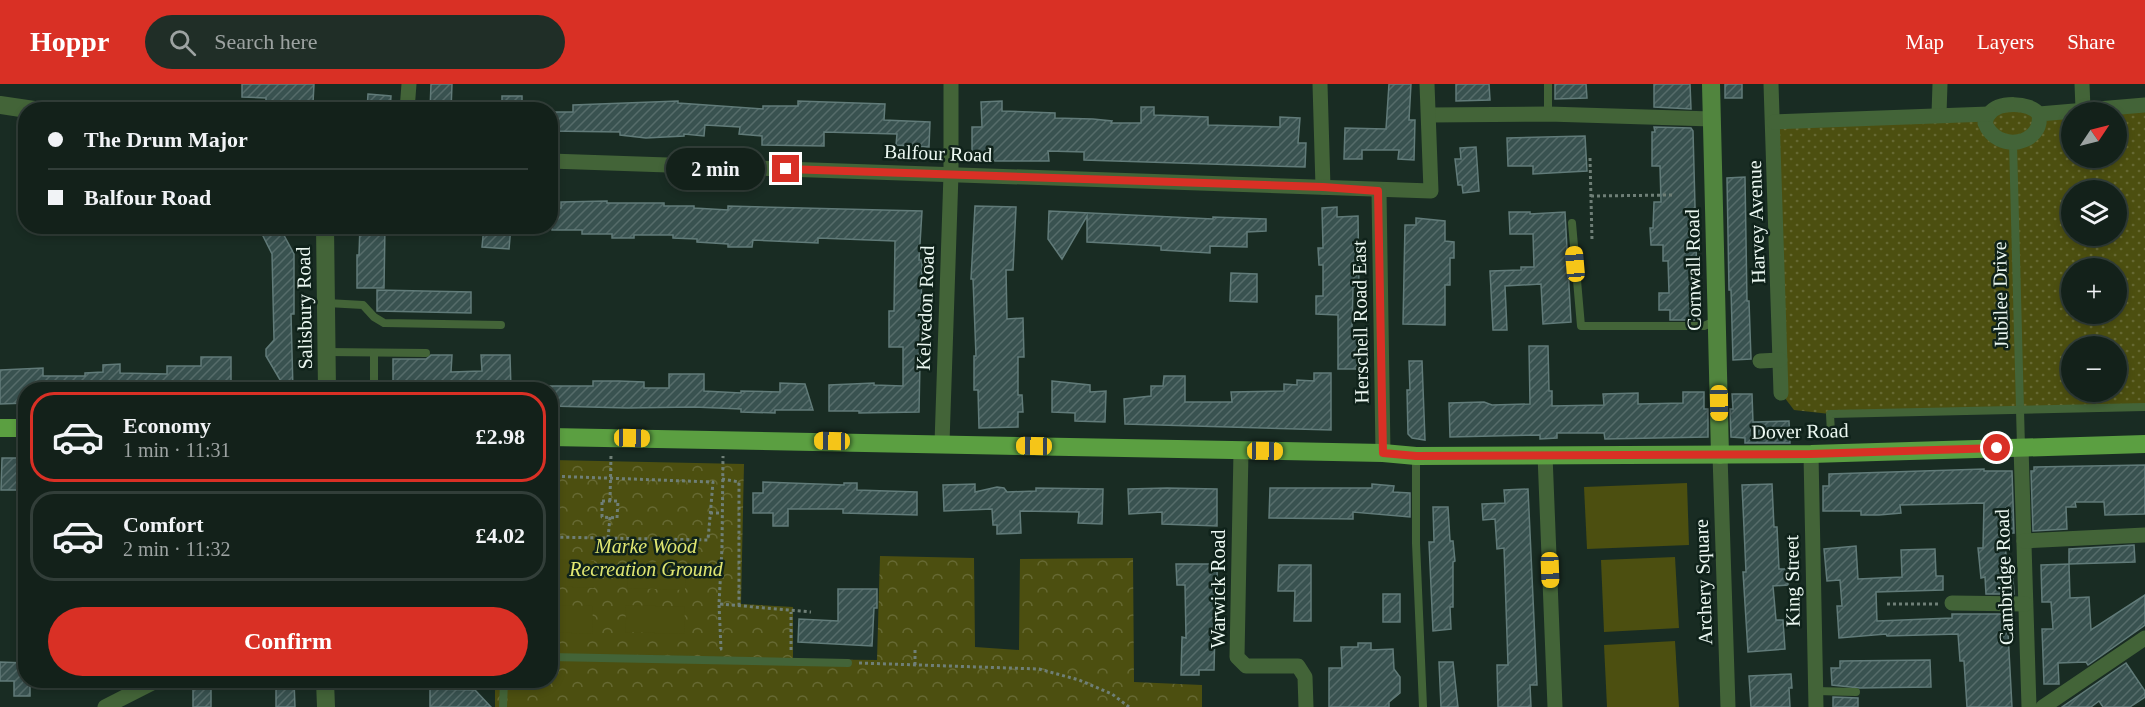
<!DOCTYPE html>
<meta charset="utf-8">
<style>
:root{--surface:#13211a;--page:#202e27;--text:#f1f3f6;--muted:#9da3a2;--line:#323e39;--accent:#d93025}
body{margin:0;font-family:"Times New Roman",serif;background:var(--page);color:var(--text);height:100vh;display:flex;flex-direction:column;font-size:22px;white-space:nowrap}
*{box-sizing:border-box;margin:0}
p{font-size:20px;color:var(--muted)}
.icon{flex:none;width:33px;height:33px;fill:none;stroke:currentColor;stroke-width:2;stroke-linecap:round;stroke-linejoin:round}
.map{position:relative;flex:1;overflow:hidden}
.details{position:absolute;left:18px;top:298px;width:540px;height:306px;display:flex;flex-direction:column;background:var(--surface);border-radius:24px;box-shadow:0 3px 9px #0003,0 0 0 2px var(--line)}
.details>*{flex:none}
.guide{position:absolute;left:18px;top:18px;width:540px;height:132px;border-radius:24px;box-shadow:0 3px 9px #0003,0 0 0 2px var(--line);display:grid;align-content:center;height:132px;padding:0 30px;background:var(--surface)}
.needle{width:39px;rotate:55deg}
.tools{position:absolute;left:2061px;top:18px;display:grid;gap:12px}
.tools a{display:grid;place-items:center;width:66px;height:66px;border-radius:50%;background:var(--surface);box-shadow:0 3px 9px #0003,0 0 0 2px var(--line);font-size:30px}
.end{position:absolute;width:27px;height:27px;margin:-14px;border:8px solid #d93025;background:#fff;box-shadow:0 0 0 3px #fff}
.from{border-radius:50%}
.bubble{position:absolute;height:42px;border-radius:21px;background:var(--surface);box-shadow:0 3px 9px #0003,0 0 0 2px var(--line);font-size:20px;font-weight:700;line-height:42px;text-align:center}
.car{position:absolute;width:18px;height:36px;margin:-18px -9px;border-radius:8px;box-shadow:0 0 4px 2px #0007;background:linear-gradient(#f5c518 24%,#345 0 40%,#f5c518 0 76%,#345 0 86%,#f5c518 0)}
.guide b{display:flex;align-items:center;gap:21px;height:57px;font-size:22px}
.guide b+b{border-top:2px solid var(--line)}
.guide i{width:15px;height:15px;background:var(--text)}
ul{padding:10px 0 0;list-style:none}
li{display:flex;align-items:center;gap:18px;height:90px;margin:0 12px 9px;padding:0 18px;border:3px solid var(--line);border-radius:24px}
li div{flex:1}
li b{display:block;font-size:22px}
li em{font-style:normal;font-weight:700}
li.on{border-color:var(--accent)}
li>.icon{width:54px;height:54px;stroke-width:1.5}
.cta{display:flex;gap:12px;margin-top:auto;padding:12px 30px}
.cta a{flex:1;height:69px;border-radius:36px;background:var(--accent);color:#fff;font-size:24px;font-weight:700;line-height:69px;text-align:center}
header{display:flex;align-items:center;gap:36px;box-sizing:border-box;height:84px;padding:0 30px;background:var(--accent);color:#fff}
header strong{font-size:28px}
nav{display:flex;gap:33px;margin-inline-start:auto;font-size:21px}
.search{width:420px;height:54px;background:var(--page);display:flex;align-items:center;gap:15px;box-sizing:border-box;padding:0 21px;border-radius:33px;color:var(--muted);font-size:22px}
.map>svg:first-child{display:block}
.grass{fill:url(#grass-dots);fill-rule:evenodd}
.park{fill:url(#park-crowns)}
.garden{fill:#4c4f10}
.building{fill:url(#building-hatch);stroke:#617b79;stroke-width:1.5}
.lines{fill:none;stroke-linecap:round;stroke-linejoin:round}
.path{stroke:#6f7f77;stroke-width:3;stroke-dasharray:3 3;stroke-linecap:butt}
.service{stroke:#436438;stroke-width:8}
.minor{stroke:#436438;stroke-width:15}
.tertiary{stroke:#436438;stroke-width:18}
.secondary{stroke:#51853e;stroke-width:18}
.primary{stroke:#5b9f41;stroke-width:18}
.route{stroke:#d93025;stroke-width:8}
.labels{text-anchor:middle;stroke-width:5;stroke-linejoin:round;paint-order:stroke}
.street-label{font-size:20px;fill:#ecf8f2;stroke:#0f221a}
.park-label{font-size:20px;font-style:italic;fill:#e1e771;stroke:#0f221a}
</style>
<header>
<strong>Hoppr</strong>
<div class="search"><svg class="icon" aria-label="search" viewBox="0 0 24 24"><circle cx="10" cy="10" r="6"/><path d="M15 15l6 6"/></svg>Search here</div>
<nav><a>Map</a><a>Layers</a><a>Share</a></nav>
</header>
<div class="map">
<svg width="2145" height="623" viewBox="0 0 2145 623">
<defs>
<pattern id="grass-dots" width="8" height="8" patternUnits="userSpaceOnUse" patternTransform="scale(1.5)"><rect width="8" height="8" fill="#4c4f10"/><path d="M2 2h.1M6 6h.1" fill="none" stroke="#666933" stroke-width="1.8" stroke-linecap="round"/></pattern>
<pattern id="park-crowns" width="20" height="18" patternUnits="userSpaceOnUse" patternTransform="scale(1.5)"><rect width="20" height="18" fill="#4c4f10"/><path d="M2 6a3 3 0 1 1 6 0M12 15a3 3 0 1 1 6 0" fill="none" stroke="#666933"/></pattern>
<pattern id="building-hatch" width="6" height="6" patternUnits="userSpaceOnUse" patternTransform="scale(1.5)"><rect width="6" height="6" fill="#395250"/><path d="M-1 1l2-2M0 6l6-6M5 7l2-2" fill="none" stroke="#566c6a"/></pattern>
</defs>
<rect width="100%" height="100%" fill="#192c23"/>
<path class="grass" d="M2145 21V323L1830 330 1794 326 1781 309 1774 38ZM2072 28H2116V74H2072ZM2072 106H2116V152H2072ZM2072 184H2116V230H2072ZM2072 262H2116V308H2072Z"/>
<path class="park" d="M551 376 744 380 741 520 793 523V575L877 576 880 472 974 474 975 563 1019 566 1020 475 1133 474 1134 598 1202 601V623H495V597H550Z"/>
<g class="garden">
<path d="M1687 399 1689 461 1587 465 1584 403Z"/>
<path d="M1675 473 1679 544 1604 548 1601 476Z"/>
<path d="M551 475 594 477V504L551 502Z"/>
<path d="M628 477 686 479 685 506 627 504Z"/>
<path d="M551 521 593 522 592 550 551 548Z"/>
<path d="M626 521 685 523 684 550 625 548Z"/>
<path d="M1675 557 1679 623H1607L1604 561Z"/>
</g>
<g class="building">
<path d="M242 0H314L313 19 266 18V14L242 13Z"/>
<path d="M431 0H452L451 26H430Z"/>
<path d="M1389 0H1411L1409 36H1415L1414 76 1398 75 1399 66H1362V75H1344L1345 44 1386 45Z"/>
<path d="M1456 0H1489L1490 16 1456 17Z"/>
<path d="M1555 0H1586L1587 14 1555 15Z"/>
<path d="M1654 0H1690L1691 25 1654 23Z"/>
<rect x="1725" y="0" width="17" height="14"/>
<path d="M368 10 391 12 390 26H367Z"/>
<rect x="502" y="12" width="20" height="14"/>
<path d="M678 17V19L763 25V22H798V17L885 20 884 36 930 38 929 63 896 61 897 50 824 48V62L762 61V52L739 50 740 43 705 41 704 52 684 50V52L646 54 620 51V48L550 47V28H573V21Z"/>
<path d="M1002 17V27L1055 29V34L1093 35 1112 37 1111 39H1141V23H1154V31L1208 33V41L1280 43V33L1300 34 1298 59H1306L1305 83 1084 76V68L1048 67 1049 77H972V43H982L981 18Z"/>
<path d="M1654 43 1691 44 1693 47 1698 236H1670V226H1659V209H1669L1668 177H1663V161H1651L1650 144H1653L1654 118H1661L1660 82H1652V48H1655Z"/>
<path d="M1585 52 1587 87 1533 90V82H1508L1507 54Z"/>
<path d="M1476 63 1479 107 1463 109 1462 101H1458L1455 75H1461L1460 64Z"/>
<path d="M1745 93 1747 217H1749L1751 275 1733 276 1731 206H1729L1727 94Z"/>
<path d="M607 117V119H664V122H694V124L728 126V122L922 127 919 176H922L919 328 859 329V327H829V301L874 299V301L903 302V263H889V227H894L895 157 818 154V159L753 156 752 163H728V160L697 158V155L673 154V151H634V154H612V150H582V146H552V124H561V118Z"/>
<path d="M975 122 1016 123 1013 186H1006L1007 235 1023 234 1024 273H1018V311H1022L1023 328H1018V343L979 344 978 306H974V272H976L973 195H971Z"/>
<path d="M1337 123V133L1358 132 1359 203H1353L1352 244V255H1360V285H1338V231L1316 230V212H1323V181H1319L1318 164H1323L1322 124Z"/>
<path d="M1049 127 1213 135V133L1266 135V147L1247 148V163L1210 162V169L1161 166V162L1087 158V132L1062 175 1048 155Z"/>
<path d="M1509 128H1530V130L1565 128 1571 238 1543 240 1541 200 1505 202 1507 246H1493L1490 187 1521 186V183H1534L1533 150H1510Z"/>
<path d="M1416 134 1445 137V157L1454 158V174H1450V201H1445V241L1403 240 1405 141H1416Z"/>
<path d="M258 142H279L294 170V230H291L293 306H286L266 272V265L274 256 272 170Z"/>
<path d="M360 142H385L384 204H357V171H359Z"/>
<path d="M484 142H511L509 165 482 163Z"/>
<path d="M1231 189 1257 190V218L1230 217Z"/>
<path d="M377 206 471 208V229L377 227Z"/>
<path d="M1529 262H1548L1549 307H1552V322L1604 321 1603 310 1638 309V320L1683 319V308H1704V325H1708V353L1605 355 1604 349H1557V354L1540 355V351L1450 353 1449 319 1484 318 1492 321 1530 320Z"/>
<path d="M431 271H452L451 288 482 287 481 271H510L511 306H393V275H426Z"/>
<path d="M201 273H231V306H26V319L0 320V286L43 284V292H85V289L103 288V281L120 280V289L167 290V282H201Z"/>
<path d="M1409 277H1422L1425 356 1412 354 1408 350 1407 306H1410Z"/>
<path d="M1314 289H1331V346L1125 340 1124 315 1151 312V302H1163L1164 292H1185V318H1232L1231 308 1284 307V300L1297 301V296L1314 297Z"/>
<path d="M669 290H704V307L741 309V307L780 308V299L805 300 813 326H775V329L741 328V325L694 323 628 324 550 322V302H593V297H619L644 298V304H669Z"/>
<path d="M1052 297 1090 301V308L1106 307 1105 338 1075 337V329L1052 328Z"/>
<path d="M1732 310H1752L1753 338 1789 337 1790 359H1745V354L1731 353 1730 325H1733Z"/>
<path d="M2 374H26V406H1Z"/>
<path d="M2145 381V430L2105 431 2104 418H2075L2076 423H2066L2067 445 2033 447 2031 387H2034V383Z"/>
<path d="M1984 385V387H2012L2014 449H2005L2007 495H2013L2014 510H1986L1985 493 1981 494 1978 464H1983L1984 419 1900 421 1901 429 1879 431H1861V427H1823V402H1829V390Z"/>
<path d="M763 398 844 401V399H857V406L917 408V431L843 429V425H788V442H773V429H753V409H763Z"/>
<path d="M975 400V408L997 403 1004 404 1007 408 1036 407V404L1103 405 1102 440 1078 439 1079 428 1020 427 1021 449 997 450V441H993L992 425 944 427 943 401Z"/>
<path d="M1372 400 1394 402 1393 408 1410 409V433L1353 428V435L1269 434 1270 404H1372Z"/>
<path d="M1772 400 1774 443H1777L1779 485H1787L1788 501 1773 502 1776 536H1783L1785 565 1748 568 1743 488H1746L1742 401Z"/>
<path d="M1167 404 1217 405V442L1162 440V428L1129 430 1128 405Z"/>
<path d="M1528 405 1537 601H1530L1531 623H1498L1497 581H1508L1504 464 1497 465 1495 435 1483 436 1482 420 1505 419 1504 406Z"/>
<path d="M1433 423H1448L1450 457H1453L1455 477 1453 478V523H1450L1451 545 1433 547 1429 458H1434Z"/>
<path d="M2134 461 2135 478 2069 480V465Z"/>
<path d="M1856 462 1858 495 1902 493 1901 466 1935 465 1936 492H1943V506L1876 508 1877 537 1952 534V530H2007L2012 623H1967L1964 577H1960L1958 550 1887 552 1886 550 1839 554 1837 522H1842L1840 496 1827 497 1824 465Z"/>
<path d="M1176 480H1217L1218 545H1215L1214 586H1199V591H1181L1182 553 1186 554 1185 501H1177Z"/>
<path d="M2069 480 2070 514 2089 513 2091 546 2145 511V541L2088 581 2086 578 2058 579 2059 600H2044L2042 545H2053L2051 518H2042L2041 481Z"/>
<path d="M1279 481H1311V537H1294L1295 507H1278Z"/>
<path d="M838 505H877V524H874L872 562 798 558 799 535 838 537Z"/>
<rect x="1383" y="510" width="17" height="28"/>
<path d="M1358 559H1371V566L1393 565 1394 585 1400 593V609L1389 618V623H1329V584H1342L1341 563H1358Z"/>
<path d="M1930 576 1931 603 1860 604 1832 601 1831 584H1840V577Z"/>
<path d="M0 578 26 579V597H30V612H14V597H0Z"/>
<path d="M1439 578H1453L1458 623H1441Z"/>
<path d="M2126 579 2145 607V613L2130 623H2103L2099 617 2091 623H2062Z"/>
<path d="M1791 590 1792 604H1789L1790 623H1751L1749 592Z"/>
<path d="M276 597H294L295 623H276Z"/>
<rect x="193" y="601" width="18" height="22"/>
<path d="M430 605 475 606 491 623H430Z"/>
<path d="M1833 613 1858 614V623H1833Z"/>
</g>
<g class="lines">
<g class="path">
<path d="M1590 74 1592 156"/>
<path d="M1591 112 1673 111"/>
<path d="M550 392 713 398 708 456 550 453"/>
<path d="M722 395 739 398V522"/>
<path d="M602 417H618L617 434 602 433Z"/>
<path d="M610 417 611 371"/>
<path d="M710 429H722"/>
<path d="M608 454 610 433"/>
<path d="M720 520 811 528"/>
<path d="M1887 520H1938"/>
<path d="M720 565H721L719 520 722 464 723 372"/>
<path d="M791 566V528"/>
<path d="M859 579 1039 585 1079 596 1112 610 1129 623"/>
<path d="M915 581V565"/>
</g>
<g class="service">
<path d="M1548 0V30"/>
<path d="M2013 59 2021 363"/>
<path d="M1572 139 1581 242H1704L1715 237"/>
<path d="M327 219 363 221 374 233 384 239 501 241"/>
<path d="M327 268 426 269"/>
<path d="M374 306V269"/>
<path d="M1831 349 1830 330 2145 323"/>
<path d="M1416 373V459L1423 623"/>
<path d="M550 573 848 579"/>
<path d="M1816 607 1856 608"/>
<path d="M503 623 504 597"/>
</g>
<g class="minor">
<path d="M1320 0 1323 103"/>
<path d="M1771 0 1781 309"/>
<path d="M2082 0 2083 25"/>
<path d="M407 26 409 0"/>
<path d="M1939 30 1940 0"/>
<path d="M2039 30C2044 61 1997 70 1985 39 1986 36 1987 32 1989 30 1999 17 2029 18 2039 30L2145 21"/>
<path d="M1429 31 1548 30 1712 35"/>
<path d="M1774 38 1989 30"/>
<path d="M550 77 1431 107 1427 0"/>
<path d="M1379 107 1383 369"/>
<path d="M1760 277 1780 276"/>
<path d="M942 359 951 90V0"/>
<path d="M2021 363 2029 623"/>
<path d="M1241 367 1237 573 1246 582H1298L1305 593 1306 623"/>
<path d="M1811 370 1816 623"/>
<path d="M1545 371 1555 623"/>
<path d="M1720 371 1728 623"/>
<path d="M2024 457 2145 451"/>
<path d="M1952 519 2025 520"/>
<path d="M105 623 156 597"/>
<path d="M2043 623 2145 554"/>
</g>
<g class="tertiary">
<path d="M0 21 34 26"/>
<path d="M325 142 327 306"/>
<path d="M325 597 326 623"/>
</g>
<path class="secondary" d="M1711 0 1720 371"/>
<g class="primary">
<path d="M0 344H26"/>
<path d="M550 353 1383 369 1416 372 1811 370 2145 360"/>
</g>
</g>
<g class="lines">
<path class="route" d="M786 85 1323 103 1378 107 1383 369 1416 372 1810 370 1997 364"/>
</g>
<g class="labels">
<g class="street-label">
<text transform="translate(938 69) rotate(2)" y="7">Balfour Road</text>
<text transform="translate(1756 138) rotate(-92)" y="7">Harvey Avenue</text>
<text transform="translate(1693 186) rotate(-91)" y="7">Cornwall Road</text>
<text transform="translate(2000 211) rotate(-91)" y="7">Jubilee Drive</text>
<text transform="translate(304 224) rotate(-91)" y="7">Salisbury Road</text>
<text transform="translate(925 224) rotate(-88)" y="7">Kelvedon Road</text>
<text transform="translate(1360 238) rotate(-91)" y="7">Herschell Road East</text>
<text transform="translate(1800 347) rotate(-1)" y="7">Dover Road</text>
<text transform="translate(2004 493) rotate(-92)" y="7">Cambridge Road</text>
<text transform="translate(1792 497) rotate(-91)" y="7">King Street</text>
<text transform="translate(1703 498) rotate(-92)" y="7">Archery Square</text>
<text transform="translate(1218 505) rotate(-90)" y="7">Warwick Road</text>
</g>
<g class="park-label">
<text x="646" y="469">Marke Wood<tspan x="646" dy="23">Recreation Ground</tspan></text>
</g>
</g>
</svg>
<div class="tools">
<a><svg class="needle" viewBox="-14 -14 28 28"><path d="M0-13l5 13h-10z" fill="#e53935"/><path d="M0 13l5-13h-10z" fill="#9da3a2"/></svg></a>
<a><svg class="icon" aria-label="layers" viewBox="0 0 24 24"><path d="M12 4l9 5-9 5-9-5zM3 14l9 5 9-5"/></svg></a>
<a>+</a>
<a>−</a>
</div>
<i class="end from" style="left:1997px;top:364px"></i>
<i class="end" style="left:786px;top:85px"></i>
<div class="bubble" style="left:666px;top:64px;width:99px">2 min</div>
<i class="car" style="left:1575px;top:180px;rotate:355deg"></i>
<i class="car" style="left:1719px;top:319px;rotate:179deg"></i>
<i class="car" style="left:632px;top:354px;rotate:91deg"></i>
<i class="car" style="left:832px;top:357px;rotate:271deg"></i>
<i class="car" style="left:1034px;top:362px;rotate:271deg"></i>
<i class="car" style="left:1265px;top:367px;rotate:91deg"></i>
<i class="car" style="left:1550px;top:486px;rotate:178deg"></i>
<div class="guide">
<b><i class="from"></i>The Drum Major</b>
<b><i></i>Balfour Road</b>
</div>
<section class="details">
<ul>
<li class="on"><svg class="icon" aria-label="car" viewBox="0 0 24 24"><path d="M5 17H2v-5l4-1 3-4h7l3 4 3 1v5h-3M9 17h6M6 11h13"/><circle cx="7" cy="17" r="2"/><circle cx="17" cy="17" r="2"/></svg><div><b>Economy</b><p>1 min · 11:31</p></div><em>£2.98</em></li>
<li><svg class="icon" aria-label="car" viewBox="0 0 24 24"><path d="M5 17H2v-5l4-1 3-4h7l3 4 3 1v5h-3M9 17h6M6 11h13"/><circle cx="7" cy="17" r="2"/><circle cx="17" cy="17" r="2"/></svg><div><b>Comfort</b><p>2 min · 11:32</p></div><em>£4.02</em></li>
</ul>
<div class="cta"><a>Confirm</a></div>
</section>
</div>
